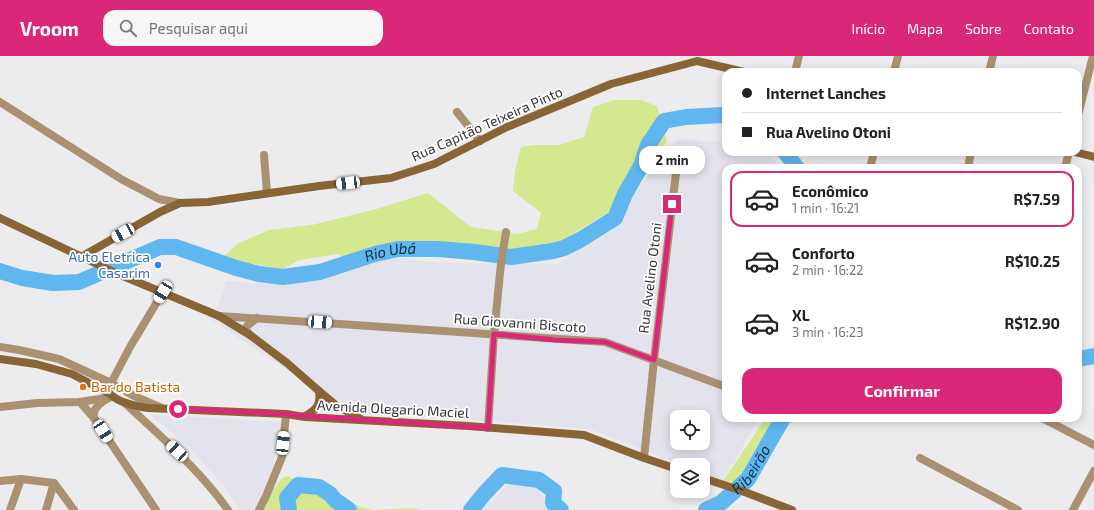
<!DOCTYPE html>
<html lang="pt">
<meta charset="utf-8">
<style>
:root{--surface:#fff;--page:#f6f6f6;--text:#222;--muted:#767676;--line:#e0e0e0;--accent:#db2777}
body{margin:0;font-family:"Exo 2",sans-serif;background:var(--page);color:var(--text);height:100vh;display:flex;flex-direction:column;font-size:15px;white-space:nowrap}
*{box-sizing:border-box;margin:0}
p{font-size:13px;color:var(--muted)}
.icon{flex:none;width:22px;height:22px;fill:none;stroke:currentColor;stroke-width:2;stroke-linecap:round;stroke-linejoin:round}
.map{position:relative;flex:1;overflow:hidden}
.details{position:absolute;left:722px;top:108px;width:360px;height:258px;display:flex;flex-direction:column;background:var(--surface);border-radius:12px;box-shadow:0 2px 10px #0003}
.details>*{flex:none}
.guide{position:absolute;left:722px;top:12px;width:360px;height:88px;border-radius:12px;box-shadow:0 2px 10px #0003;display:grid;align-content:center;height:88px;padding:0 20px;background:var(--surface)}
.buttons{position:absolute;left:670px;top:354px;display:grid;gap:8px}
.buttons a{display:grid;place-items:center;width:40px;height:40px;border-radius:8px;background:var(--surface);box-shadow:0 2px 10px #0003;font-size:20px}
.end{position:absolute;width:18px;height:18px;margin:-9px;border:5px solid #db2777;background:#fff;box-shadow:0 0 0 2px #fff}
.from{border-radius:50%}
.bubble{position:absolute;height:28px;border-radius:12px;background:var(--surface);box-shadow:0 2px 10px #0003;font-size:13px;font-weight:700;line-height:28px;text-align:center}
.car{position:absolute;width:12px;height:24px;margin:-12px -6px;border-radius:5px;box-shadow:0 0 3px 1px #0007;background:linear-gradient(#fff 24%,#345 0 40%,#fff 0 76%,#345 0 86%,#fff 0)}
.guide b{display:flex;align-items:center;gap:14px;height:38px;font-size:15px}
.guide b+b{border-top:1px solid var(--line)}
.guide i{width:10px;height:10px;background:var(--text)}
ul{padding:7px 0 0;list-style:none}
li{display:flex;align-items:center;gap:12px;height:56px;margin:0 8px 6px;padding:0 12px;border:2px solid transparent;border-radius:12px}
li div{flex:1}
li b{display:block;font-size:15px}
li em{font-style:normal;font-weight:700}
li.active{border-color:var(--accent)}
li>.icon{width:36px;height:36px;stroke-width:1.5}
.action{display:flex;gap:8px;margin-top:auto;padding:8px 20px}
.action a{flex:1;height:46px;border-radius:12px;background:var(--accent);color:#fff;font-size:16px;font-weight:700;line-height:46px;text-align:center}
header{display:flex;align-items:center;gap:24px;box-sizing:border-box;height:56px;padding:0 20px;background:var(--accent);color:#fff}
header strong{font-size:19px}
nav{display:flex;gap:22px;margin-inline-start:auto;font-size:14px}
.search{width:280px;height:36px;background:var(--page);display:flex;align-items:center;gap:10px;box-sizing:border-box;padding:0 14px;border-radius:12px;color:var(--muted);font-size:15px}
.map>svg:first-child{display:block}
.built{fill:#e3e3ed;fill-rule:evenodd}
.green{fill:#d3e88f}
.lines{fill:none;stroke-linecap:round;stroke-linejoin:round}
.river{stroke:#60b7f0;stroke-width:16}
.street{stroke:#aa9172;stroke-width:8}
.secondary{stroke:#896434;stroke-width:8}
.route{stroke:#db2777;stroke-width:5}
.shop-dot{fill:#3f7fe0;stroke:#fff;stroke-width:1.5}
.food-dot{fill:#e8710a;stroke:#fff;stroke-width:1.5}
.labels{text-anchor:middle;stroke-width:3.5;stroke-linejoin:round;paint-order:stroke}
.street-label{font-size:14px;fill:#353536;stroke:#fff}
.shop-label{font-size:14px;fill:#366cbe;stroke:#fff;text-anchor:end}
.food-label{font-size:14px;fill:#c56008;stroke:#fff;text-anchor:start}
.water-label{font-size:15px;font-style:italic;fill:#0c3249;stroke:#fff}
</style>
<header>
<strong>Vroom</strong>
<div class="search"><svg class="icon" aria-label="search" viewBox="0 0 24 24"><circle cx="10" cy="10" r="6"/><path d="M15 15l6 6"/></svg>Pesquisar aqui</div>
<nav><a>Início</a><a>Mapa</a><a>Sobre</a><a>Contato</a></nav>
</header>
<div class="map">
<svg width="1094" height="454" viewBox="0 0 1094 454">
<rect width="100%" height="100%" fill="#ececee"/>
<g class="built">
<path d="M679 82 726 87V96H769L780 112H726V362H759L723 425 703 417V409H682L589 373 465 363 362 357 344 347 319 335 207 261 216 257 226 225 278 228 394 201 440 207 557 208 613 174 640 129ZM677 361H703V387H677Z"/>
<path d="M148 358 283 366 272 415 254 454H240L223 429 190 393 163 369Z"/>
<path d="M510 427 535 431 555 454H484Z"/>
</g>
<g class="green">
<path d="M614 44H641L657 50 667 85 610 155 556 188 514 194 396 187 351 205 338 198 300 204 282 213 254 208 219 205 239 187 269 174 312 169 373 154 428 137 471 171 518 178 537 173 541 157 513 135 515 115 521 91 533 89H559L584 81 593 51Z"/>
<path d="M763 362H784L742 428 723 425 763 366Z"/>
<path d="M289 420 298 429 314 425 337 435 348 447 373 454 412 452 420 454H259L260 451 282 422Z"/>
</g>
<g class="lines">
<g class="river">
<path d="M785 96 797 112"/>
<path id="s1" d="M0 215 22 222 53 227 79 226 160 191H176L236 212 259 218 283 221 320 216 375 198 398 193H438L474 196 511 201 553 195 564 192 580 184 615 162 625 138 641 110 648 89 664 65 686 61 723 59H726"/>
<path d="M1078 303 1094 300"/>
<path d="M289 454 287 442 298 429 319 431 330 438 335 444 349 454"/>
<path d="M471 454 484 438 502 419 539 424 554 435 553 447 561 454"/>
<path id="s2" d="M706 454 721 447 748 423 783 362"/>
</g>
<g class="street">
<path d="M795 16 799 0"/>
<path d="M894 16 898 0"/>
<path d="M989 16 993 0"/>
<path d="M0 46 121 123 159 143 180 147"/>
<path d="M457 56 480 85"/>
<path d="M1078 59 1093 0"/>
<path d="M264 99 267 137"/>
<path d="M870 112 874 96"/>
<path d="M968 112 971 96"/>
<path d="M1065 112 1069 96"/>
<path d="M219 260 605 286 726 331"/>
<path d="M250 279 246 274 247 270 257 262"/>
<path d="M0 291 19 294 59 303 111 327 134 340 162 352"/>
<path d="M109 331 130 291 163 236"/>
<path d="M80 346 94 362 156 454"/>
<path d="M125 347C161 381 199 413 228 454"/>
<path d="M0 351 37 347 80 346 112 341"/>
<path d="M94 362C92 352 101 346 109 342"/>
<path d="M1042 362 1094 389"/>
<path d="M488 372 494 278 501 207 506 176"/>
<path d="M644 402 654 304 676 117"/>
<path d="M920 402 1018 454"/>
<path d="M0 425 21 423 54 427 74 454"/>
<path d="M10 454 21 423"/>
<path d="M46 454 54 427"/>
<path d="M259 454 266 440 282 401 286 358"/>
<path d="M1073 454 1094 415"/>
</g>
<g class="secondary">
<path d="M1075 96 1094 101"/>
<path d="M0 162 118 218 219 260 250 279 287 307 319 335 337 350 361 363"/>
<path d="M81 201 160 156 180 147 208 146 319 130 391 122 434 108 507 71 611 28 697 5 744 16"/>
<path d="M0 303 36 308 72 318 110 338C119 347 135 350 148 352L286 358 305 361 468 370 584 379 644 402 677 413"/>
<path d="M305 360C317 354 321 348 319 335"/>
<path d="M703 422 742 435 792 454"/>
</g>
</g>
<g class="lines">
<path class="route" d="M178 353 286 358 305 360 488 372 494 278 555 284 605 286 654 304 672 148"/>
</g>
<circle class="shop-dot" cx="158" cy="209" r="4"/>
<circle class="food-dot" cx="83" cy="331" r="4"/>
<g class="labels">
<g class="street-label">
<text transform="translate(487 68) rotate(-24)" y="5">Rua Capitão Teixeira Pinto</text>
<text transform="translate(650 222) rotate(-83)" y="5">Rua Avelino Otoni</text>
<text transform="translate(520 267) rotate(4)" y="5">Rua Giovanni Biscoto</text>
<text transform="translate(393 353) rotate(3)" y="5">Avenida Olegario Maciel</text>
</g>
<g class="shop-label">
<text x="150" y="206">Auto Eletrica<tspan x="150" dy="16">Casarim</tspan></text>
</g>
<g class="food-label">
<text x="91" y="336">Bar do Batista</text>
</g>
<g class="water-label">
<text dy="5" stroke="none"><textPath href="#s1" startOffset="407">Rio Ubá</textPath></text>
<text dy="5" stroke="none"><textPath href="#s2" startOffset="62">Ribeirão</textPath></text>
</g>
</g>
</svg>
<div class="buttons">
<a><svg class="icon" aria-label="locate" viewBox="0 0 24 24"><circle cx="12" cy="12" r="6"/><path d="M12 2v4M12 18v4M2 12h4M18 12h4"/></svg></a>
<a><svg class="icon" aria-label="layers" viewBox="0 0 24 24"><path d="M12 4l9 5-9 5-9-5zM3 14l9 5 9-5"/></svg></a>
</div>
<i class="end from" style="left:178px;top:353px"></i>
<i class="end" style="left:672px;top:148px"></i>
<div class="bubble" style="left:639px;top:90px;width:66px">2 min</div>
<i class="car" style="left:348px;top:127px;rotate:264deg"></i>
<i class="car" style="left:123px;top:177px;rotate:241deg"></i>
<i class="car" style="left:163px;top:236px;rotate:211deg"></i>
<i class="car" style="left:320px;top:266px;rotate:94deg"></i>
<i class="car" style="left:103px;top:375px;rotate:147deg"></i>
<i class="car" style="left:283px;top:387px;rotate:6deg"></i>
<i class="car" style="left:177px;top:395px;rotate:313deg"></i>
<div class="guide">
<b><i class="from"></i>Internet Lanches</b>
<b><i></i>Rua Avelino Otoni</b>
</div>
<section class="details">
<ul>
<li class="active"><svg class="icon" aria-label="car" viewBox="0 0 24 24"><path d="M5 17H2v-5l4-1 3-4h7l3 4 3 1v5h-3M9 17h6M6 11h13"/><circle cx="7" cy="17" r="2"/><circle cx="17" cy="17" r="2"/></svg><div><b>Econômico</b><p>1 min · 16:21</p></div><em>R$7.59</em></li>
<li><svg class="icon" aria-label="car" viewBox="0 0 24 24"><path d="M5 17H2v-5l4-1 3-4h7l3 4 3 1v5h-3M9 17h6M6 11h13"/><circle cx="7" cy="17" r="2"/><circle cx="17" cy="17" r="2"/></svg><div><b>Conforto</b><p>2 min · 16:22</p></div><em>R$10.25</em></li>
<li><svg class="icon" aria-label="car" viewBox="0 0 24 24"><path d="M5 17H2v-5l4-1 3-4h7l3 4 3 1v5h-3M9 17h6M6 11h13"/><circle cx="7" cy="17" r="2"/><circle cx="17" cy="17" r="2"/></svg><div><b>XL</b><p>3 min · 16:23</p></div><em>R$12.90</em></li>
</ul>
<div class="action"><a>Confirmar</a></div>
</section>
</div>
